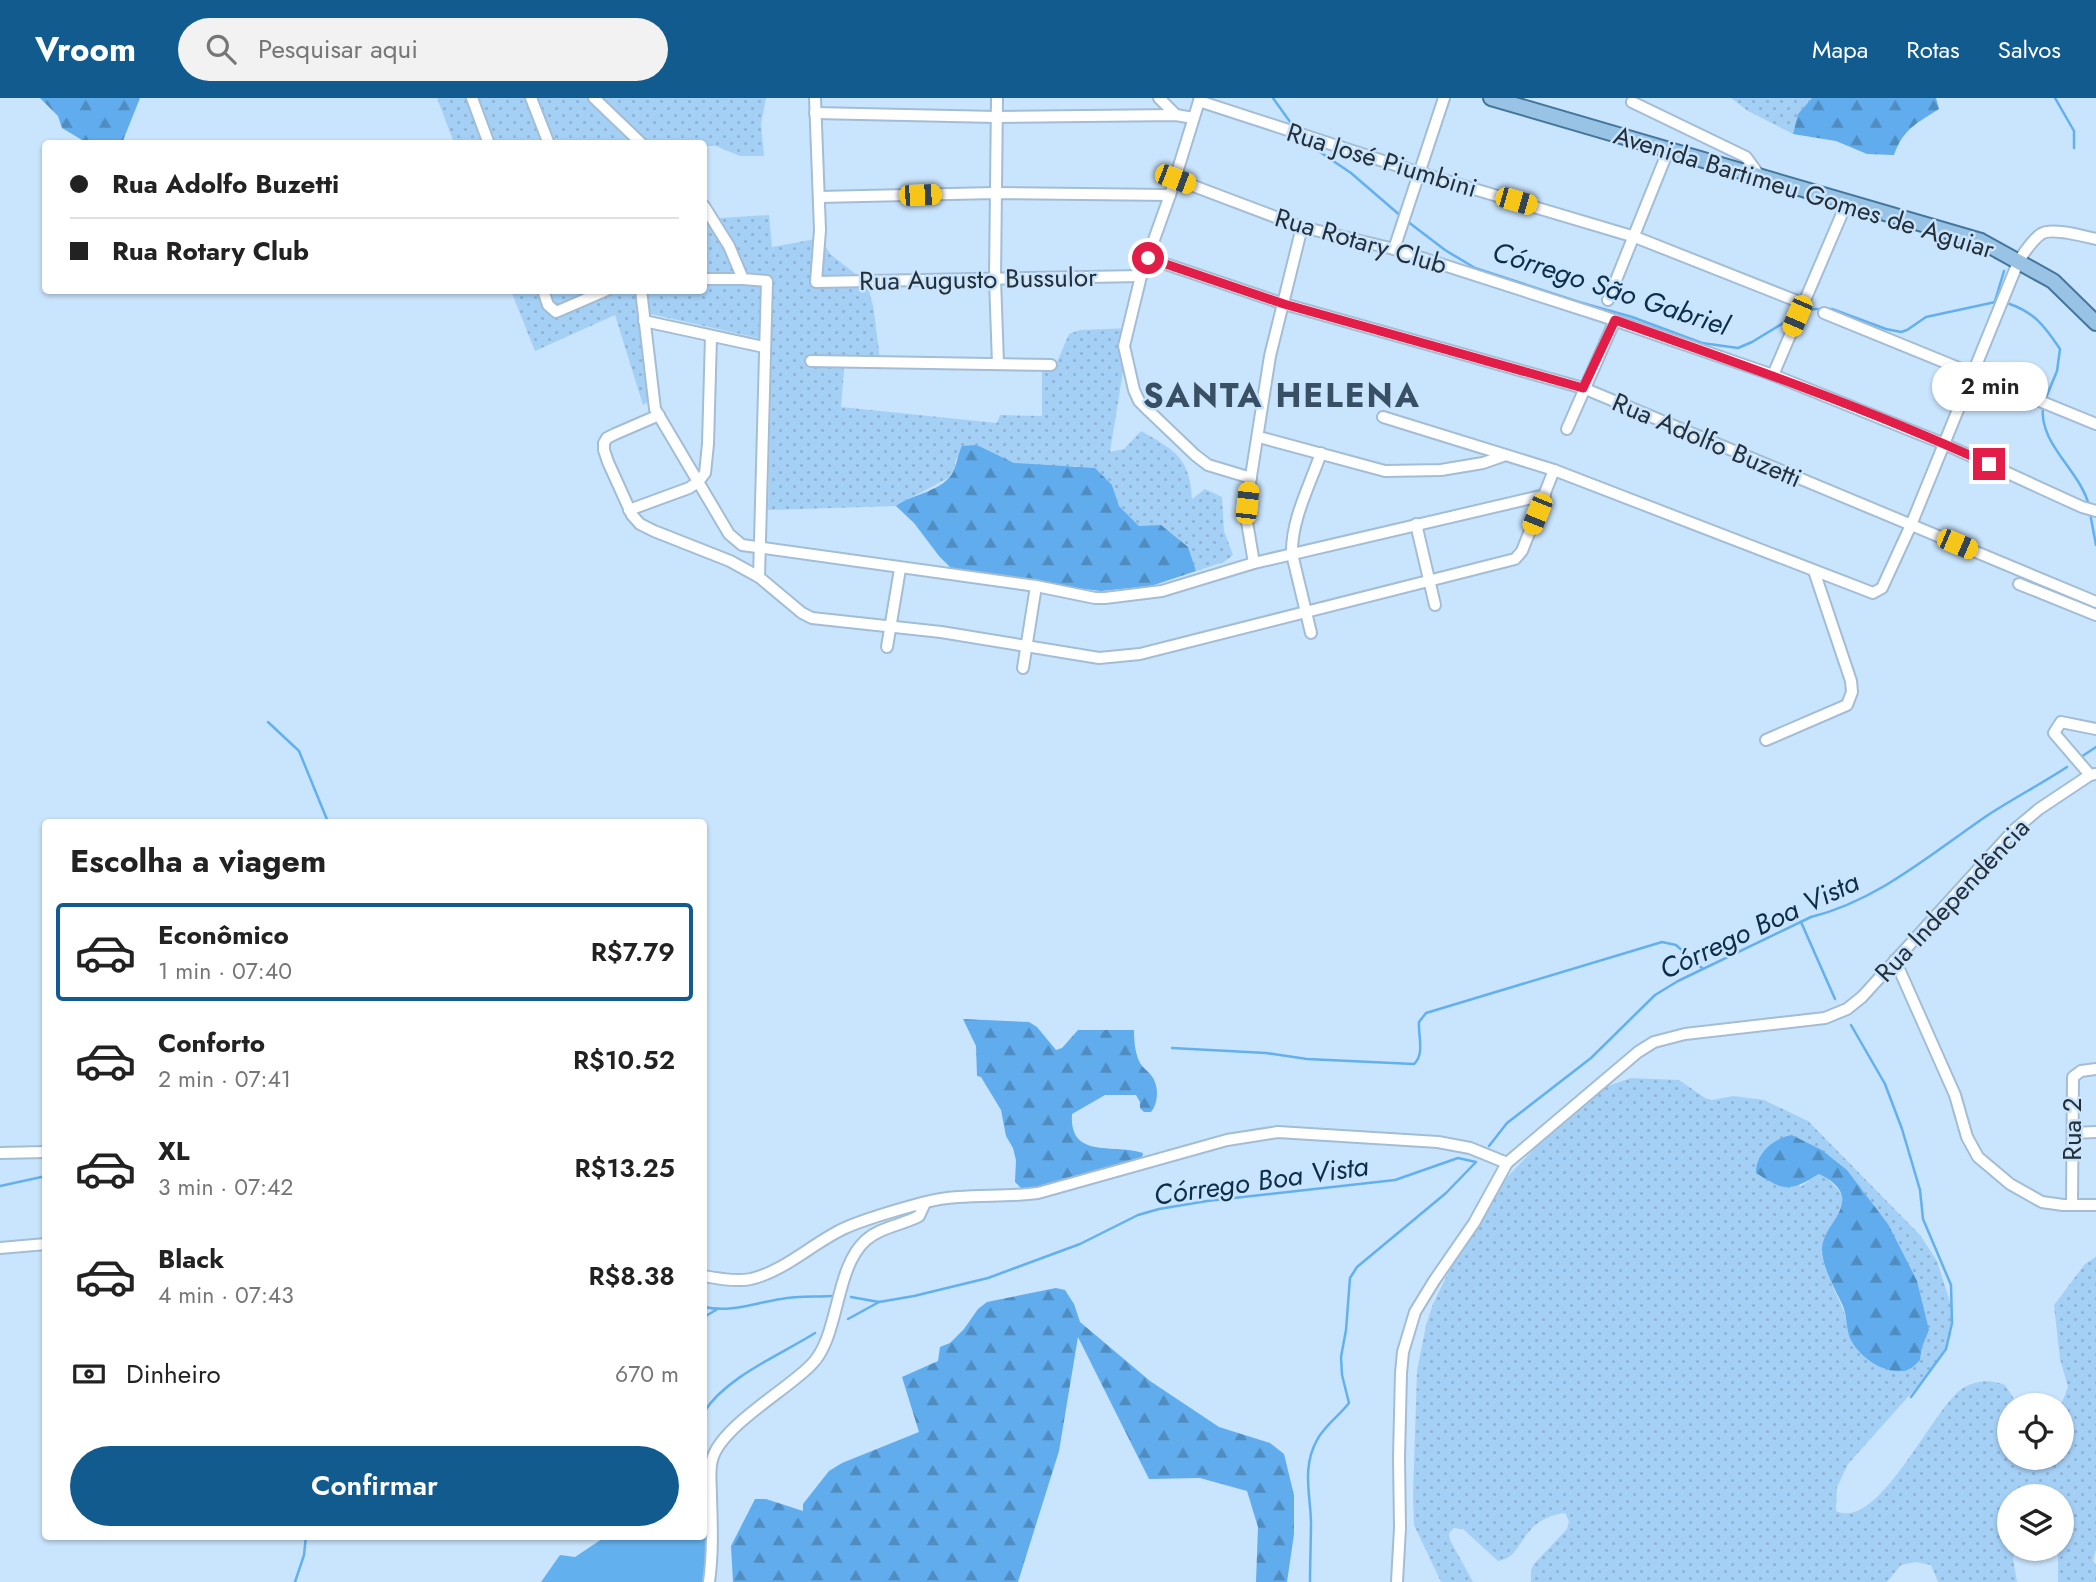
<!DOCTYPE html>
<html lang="pt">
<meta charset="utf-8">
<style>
:root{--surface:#fff;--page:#f2f2f2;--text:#222;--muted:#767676;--line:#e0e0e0;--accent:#115b8f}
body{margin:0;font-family:Jost,sans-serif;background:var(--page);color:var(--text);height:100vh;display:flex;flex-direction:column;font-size:26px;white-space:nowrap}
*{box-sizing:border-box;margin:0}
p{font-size:23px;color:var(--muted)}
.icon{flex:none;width:38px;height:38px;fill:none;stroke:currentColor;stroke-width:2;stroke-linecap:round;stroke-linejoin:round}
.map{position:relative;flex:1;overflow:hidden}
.drawer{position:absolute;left:42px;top:721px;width:665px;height:721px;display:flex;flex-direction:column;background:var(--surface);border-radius:7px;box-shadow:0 2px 5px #0004}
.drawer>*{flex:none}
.banner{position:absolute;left:42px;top:42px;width:665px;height:154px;border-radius:7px;box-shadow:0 2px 5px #0004;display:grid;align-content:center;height:154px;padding:0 28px;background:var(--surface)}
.controls{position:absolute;left:1997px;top:1295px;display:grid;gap:14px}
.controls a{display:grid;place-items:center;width:77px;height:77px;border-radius:50%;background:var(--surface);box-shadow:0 2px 5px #0004;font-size:35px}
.end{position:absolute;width:32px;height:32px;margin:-16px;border:9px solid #e11d48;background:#fff;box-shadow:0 0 0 4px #fff}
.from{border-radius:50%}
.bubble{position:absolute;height:49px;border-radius:24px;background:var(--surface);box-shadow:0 2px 5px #0004;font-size:23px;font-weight:600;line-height:49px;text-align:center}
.car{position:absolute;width:21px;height:42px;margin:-21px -10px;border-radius:9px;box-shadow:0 0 5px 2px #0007;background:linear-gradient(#f5c518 24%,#345 0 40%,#f5c518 0 76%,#345 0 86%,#f5c518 0)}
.banner b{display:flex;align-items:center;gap:24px;height:66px;font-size:26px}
.banner b+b{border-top:2px solid var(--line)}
.banner i{width:18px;height:18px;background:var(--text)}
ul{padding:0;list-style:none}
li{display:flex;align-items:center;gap:21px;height:98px;margin:0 14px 10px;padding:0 14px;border:4px solid transparent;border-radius:7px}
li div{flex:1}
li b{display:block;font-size:26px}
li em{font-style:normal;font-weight:600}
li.selected{border-color:var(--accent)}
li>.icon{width:63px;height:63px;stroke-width:1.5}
h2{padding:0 28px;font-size:32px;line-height:84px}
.pay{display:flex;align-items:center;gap:18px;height:77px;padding:0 28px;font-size:26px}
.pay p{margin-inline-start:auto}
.primary-button{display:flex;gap:14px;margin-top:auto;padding:14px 28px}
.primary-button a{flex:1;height:80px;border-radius:42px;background:var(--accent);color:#fff;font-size:28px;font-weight:600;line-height:80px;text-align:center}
header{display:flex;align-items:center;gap:42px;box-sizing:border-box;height:98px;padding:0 35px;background:var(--accent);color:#fff}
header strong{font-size:33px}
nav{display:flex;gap:38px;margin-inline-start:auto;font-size:24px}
.search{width:490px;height:63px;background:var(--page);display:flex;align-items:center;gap:18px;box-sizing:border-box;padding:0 24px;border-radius:38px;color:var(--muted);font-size:26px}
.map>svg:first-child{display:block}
.grass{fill:url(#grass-dots);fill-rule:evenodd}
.forest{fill:url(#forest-firs)}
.water{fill:#63b0ef}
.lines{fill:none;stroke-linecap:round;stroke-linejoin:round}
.stream{stroke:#63b0ef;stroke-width:2.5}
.minor-casing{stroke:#a3bdd5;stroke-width:14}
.major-casing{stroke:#44759d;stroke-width:18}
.minor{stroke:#fff;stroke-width:10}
.major{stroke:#99c3e5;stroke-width:14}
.route{stroke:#e11d48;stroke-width:9}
.labels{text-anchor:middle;stroke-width:5;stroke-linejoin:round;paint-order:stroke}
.street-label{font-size:26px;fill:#242f38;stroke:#c9e4fd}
.water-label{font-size:28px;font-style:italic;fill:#0d2e48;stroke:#c9e4fd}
.district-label{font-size:33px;font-weight:bold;letter-spacing:2px;fill:#384f64;stroke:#c9e4fd}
</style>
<header>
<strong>Vroom</strong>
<div class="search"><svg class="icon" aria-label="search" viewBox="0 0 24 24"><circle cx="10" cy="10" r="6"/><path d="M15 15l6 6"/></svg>Pesquisar aqui</div>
<nav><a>Mapa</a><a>Rotas</a><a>Salvos</a></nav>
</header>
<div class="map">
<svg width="2096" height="1484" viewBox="0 0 2096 1484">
<defs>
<pattern id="grass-dots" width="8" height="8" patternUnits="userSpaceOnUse" patternTransform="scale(1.75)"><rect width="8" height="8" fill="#a5d0f6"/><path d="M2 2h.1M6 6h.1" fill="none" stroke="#8eb3d4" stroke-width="1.8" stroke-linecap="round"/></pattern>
<pattern id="forest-firs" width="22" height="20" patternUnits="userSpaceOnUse" patternTransform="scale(1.75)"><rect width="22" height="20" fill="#60acec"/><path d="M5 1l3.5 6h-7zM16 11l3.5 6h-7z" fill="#4f8cc0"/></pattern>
</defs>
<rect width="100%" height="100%" fill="#c9e4fd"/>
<g class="grass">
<path d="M437 0H766L761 26 764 58H740L716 48H707L704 106V46L454 45Z"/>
<path d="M1731 0H1812L1798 16 1793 36 1748 13Z"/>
<path d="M769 117 772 149 821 140 830 156 866 184 873 207 880 261 845 260 841 309 997 325 1000 317 1042 318V274L1055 269 1069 236 1080 232 1130 230 1110 354 1124 351 1141 333C1175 352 1190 360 1192 401L1205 391 1222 399 1224 433 1233 457 1224 464 1196 473 1187 449 1139 428 1119 408 1112 387 1076 368 1058 369 1014 365 977 347 956 361 954 372 948 380 896 408 768 412 772 243 642 214 648 304 643 307 615 217 535 253 511 193 704 192V121Z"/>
<path d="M1631 980 1679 982 1705 1000 1712 1002 1733 998 1764 1002 1808 1023 1920 1137 1937 1163 1951 1207V1237L1946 1251 1916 1290 1848 1366 1837 1389 1836 1413C1879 1434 1933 1309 1963 1290 1976 1282 1991 1281 2005 1287L2018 1307H2009V1360H2062L2061 1307 2068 1289 2060 1261 2054 1207 2085 1166 2096 1159V1450L2093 1463 2096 1467V1484H2058V1457L2053 1451H2062V1398H2009V1451H2016L2013 1461 2017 1484H1938L1931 1467 1916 1464 1901 1467 1887 1484H1531V1472L1534 1466 1567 1431 1569 1423 1565 1415C1518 1421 1526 1459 1498 1463L1463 1431 1454 1430 1449 1435 1450 1442 1473 1484H1441L1414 1427 1413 1397 1417 1273 1426 1227 1433 1206 1483 1104 1566 1018 1602 990ZM1792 1037 1822 1052 1847 1072 1888 1126 1929 1232 1922 1249 1920 1262 1848 1229C1844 1204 1820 1171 1822 1151 1823 1135 1837 1124 1841 1112 1843 1108 1842 1100 1842 1096L1827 1080 1819 1076 1800 1089Z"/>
</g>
<g class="forest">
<path d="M40 0H140L122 45H87L62 30 58 18Z"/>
<path d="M1812 0H1936L1939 11C1917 25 1903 31 1894 57L1867 56 1836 43 1793 36 1798 16Z"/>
<path d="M977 347 1014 365 1095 370 1112 387 1119 408 1139 428 1161 427 1188 449 1196 473 1151 488 1101 493 1037 485 951 470 939 458 914 425 896 408C913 396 943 393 953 374 957 366 958 356 962 348Z"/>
<path d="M963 921 1029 924 1037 929 1056 952 1062 950 1078 932H1134C1134 943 1135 955 1140 965 1143 970 1148 973 1151 977 1159 987 1159 1004 1151 1014H1144L1140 1010V1004L1136 997H1105L1072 1016C1069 1062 1114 1045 1143 1055L1141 1065 1091 1085 1023 1092 1015 1084 1016 1062 1013 1050 1006 1038 1001 1012 981 979 977 978 976 948Z"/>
<path d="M1792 1037 1822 1052 1847 1072 1888 1126 1917 1183 1929 1232 1922 1249 1920 1262C1915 1267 1910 1273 1902 1273 1882 1275 1858 1258 1850 1240 1846 1229 1847 1218 1843 1208 1836 1192 1822 1170 1822 1152 1822 1131 1845 1118 1842 1098 1840 1088 1828 1080 1819 1076 1790 1094 1784 1093 1756 1075 1756 1055 1774 1040 1792 1037Z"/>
<path d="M1056 1190 1065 1192 1074 1206 1080 1224 1150 1283 1219 1329 1270 1345 1284 1356 1294 1397V1436L1287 1484H1256L1258 1429 1247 1393 1200 1380 1149 1381 1078 1239 1059 1353 1018 1484H733L731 1448 755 1401H766L803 1413V1406L829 1373 842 1365 919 1334 902 1279 938 1263 940 1249 950 1245 964 1231 978 1211 987 1204Z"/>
</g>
<path class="water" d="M704 1385 706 1465 702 1484H541L560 1457 575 1459 605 1439 704 1438Z"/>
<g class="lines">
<g class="stream">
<path d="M1273 0 1293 28"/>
<path d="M2055 0 2074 33V50"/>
<path d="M1317 52 1351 75 1402 119"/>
<path d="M1407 123 1445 152 1475 170 1579 204 1632 219 1702 245 1738 250 1752 244 1795 218"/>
<path d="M1995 203 2004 173"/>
<path d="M2007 205C2034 214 2044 227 2060 251L2057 273 2045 302"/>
<path d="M1804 213 1814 211H1832L1886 231 1901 234 1907 232 1926 219 2000 203"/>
<path d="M2043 308C2038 346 2081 373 2089 408"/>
<path d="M2090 415 2096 447"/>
<path d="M268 624 299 653 328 724"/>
<path d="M2081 659 2096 649"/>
<path d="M1801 824 1835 901"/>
<path d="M1851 927 1885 986 1902 1031 1920 1092 1923 1121 1951 1187 1952 1225 1946 1251 1911 1299"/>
<path d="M1172 950 1266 955 1307 961 1414 966C1425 956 1418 938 1419 924L1426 915 1662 844 1676 847 1702 870"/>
<path d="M1489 1048 1507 1025 1591 960 1655 897 1678 883 1811 819C1879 802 1932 755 1988 717 2014 700 2041 686 2067 669"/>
<path d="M0 1088 46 1078"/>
<path d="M851 1199 879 1204 914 1198 988 1180 1080 1146 1138 1117 1159 1111 1207 1103 1395 1082 1458 1060 1476 1064 1446 1095 1357 1169 1350 1180 1346 1232 1341 1259 1342 1277 1349 1305C1339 1318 1324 1328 1317 1342 1302 1369 1310 1395 1311 1423 1311 1443 1310 1464 1310 1484"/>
<path d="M704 1209C731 1215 754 1205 781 1201 797 1198 814 1199 831 1198"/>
<path d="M704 1219 716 1212"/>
<path d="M848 1221 879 1204"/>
<path d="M704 1314C726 1279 780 1257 815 1235"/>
<path d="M295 1484 304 1457 306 1438"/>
</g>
<defs>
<g id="minor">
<path d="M472 0 489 46"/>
<path d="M531 0 549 46"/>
<path d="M594 0 642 46"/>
<path d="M815 0 820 132 816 184 1141 178"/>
<path d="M997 0 995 181 998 266"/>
<path d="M1159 0 1176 17"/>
<path d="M1200 0 1170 97 1141 178 1124 248 1134 292 1139 303 1149 313 1195 357 1208 367 1251 380"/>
<path d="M1199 3 1420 75 1635 139 1802 205"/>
<path d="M1632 4 1746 59 1759 77"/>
<path d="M815 15 996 19 1176 17 1193 20"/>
<path d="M1175 81 1302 129 1394 151 1602 218 1773 277 1942 345 2082 409 2096 413"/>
<path d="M819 99 995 95 1170 97"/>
<path d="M704 108 729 148 743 181 767 183 759 479"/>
<path d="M1394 151 1444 0"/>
<path d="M1148 160 1284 206 1583 290 2096 504"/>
<path d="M704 181H743"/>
<path d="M543 192 548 207 556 214 607 192"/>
<path d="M641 192 655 311 729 436 742 447 1036 488 1095 500H1105L1162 493 1254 465 1545 397"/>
<path d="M1608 202 1668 53"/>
<path d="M1824 215 2096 326"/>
<path d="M644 223 764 249"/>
<path d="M811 263 1051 267"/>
<path d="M1773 277 1847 104"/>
<path d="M659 317 615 336 607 340 604 345V352L608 364 632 417 640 426 654 433 730 463 759 479 802 515 812 520 941 534 1099 560 1140 556 1515 461 1522 453 1554 372"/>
<path d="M1383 319 1554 372 1873 495 1882 490 1911 427 2019 162C2025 154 2032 142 2041 136 2051 129 2083 138 2096 141"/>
<path d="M1567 331 1615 222"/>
<path d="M1259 339 1385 373 1441 372 1483 365 1503 358"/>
<path d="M629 412 689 390 698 384 705 375 708 346 711 238"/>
<path d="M1416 426 1435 507"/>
<path d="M1254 465 1247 424 1249 391 1270 258 1302 129"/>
<path d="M2019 486 2096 517"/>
<path d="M1311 535 1292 456C1291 422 1310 387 1321 355"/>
<path d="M887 549 900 471"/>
<path d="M1023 570 1036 488"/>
<path d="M1766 642 1847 607 1852 594 1851 583 1814 473"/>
<path d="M2090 677 2054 635 2061 624 2096 631"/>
<path d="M1895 862 1955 997 1967 1039 1978 1059 2010 1086 2042 1104 2063 1107H2096"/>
<path d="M2073 1035 2096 1034"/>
<path d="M0 1055 46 1054"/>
<path d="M2072 1107 2073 979 2081 973 2096 971"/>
<path d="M0 1150 46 1146"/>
<path d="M704 1178C719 1181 736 1184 751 1181 785 1173 814 1144 845 1130 870 1119 900 1111 926 1104 962 1095 1001 1100 1038 1095L1227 1042 1278 1034 1438 1044 1470 1050 1507 1065"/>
<path d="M709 1484C713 1456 712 1428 711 1399 711 1387 709 1373 712 1362 720 1329 787 1292 811 1267 840 1239 834 1170 866 1142 881 1129 902 1127 919 1118L925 1105"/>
<path d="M1397 1484 1400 1430 1399 1359 1401 1275 1403 1254 1415 1214 1434 1183 1474 1125 1507 1065 1638 954 1654 944 1685 936 1825 920 1847 911 1862 899 2014 732 2039 711 2090 677 2096 676"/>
</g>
<path id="major" d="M1491 0 1981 143 2053 183 2096 225"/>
</defs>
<use href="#minor" class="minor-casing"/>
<use href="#major" class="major-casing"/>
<use href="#minor" class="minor"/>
<use href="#major" class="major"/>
</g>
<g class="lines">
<path class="route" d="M1148 160 1284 206 1583 290 1615 222C1741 266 1867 310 1989 366"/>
</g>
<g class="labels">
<g class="street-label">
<text transform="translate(1382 62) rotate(17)" y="9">Rua José Piumbini</text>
<text transform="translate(1804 94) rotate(17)" y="9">Avenida Bartimeu Gomes de Aguiar</text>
<text transform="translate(1361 143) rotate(16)" y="9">Rua Rotary Club</text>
<text transform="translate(978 181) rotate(-1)" y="9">Rua Augusto Bussulor</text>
<text transform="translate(1707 342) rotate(23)" y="9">Rua Adolfo Buzetti</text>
<text transform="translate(1952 802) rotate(-47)" y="9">Rua Independência</text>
<text transform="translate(2072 1031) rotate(-90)" y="9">Rua 2</text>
</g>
<g class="water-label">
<text transform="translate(1611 190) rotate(18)" y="10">Córrego São Gabriel</text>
<text transform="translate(1759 827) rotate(-25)" y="10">Córrego Boa Vista</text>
<text transform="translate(1261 1082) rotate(-8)" y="10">Córrego Boa Vista</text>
</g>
<g class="district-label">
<text x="1282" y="309">SANTA HELENA</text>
</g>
</g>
</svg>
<div class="controls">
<a><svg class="icon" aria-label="locate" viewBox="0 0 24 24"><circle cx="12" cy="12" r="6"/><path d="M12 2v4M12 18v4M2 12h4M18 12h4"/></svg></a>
<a><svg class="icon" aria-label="layers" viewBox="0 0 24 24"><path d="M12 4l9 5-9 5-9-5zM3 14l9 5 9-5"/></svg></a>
</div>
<i class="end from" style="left:1148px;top:160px"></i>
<i class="end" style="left:1989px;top:366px"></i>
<div class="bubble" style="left:1932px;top:264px;width:116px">2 min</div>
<i class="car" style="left:1175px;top:81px;rotate:111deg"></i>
<i class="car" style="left:920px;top:97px;rotate:88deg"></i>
<i class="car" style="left:1516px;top:103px;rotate:106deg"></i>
<i class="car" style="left:1797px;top:218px;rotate:203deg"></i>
<i class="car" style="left:1247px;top:405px;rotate:6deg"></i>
<i class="car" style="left:1537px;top:416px;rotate:202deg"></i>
<i class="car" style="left:1957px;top:446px;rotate:113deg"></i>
<div class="banner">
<b><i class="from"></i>Rua Adolfo Buzetti</b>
<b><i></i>Rua Rotary Club</b>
</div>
<section class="drawer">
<h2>Escolha a viagem</h2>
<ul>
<li class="selected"><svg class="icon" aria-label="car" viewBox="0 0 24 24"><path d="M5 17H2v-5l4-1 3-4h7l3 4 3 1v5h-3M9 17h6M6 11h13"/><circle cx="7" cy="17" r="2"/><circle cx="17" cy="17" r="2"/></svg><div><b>Econômico</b><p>1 min · 07:40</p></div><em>R$7.79</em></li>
<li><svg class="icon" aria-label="car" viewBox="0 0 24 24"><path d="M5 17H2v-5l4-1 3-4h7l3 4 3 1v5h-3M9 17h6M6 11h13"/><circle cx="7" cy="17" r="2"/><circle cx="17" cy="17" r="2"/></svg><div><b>Conforto</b><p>2 min · 07:41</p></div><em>R$10.52</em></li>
<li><svg class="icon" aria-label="car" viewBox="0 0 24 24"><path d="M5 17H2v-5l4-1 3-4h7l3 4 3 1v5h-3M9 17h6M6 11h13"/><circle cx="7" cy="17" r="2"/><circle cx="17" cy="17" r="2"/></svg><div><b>XL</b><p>3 min · 07:42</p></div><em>R$13.25</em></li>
<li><svg class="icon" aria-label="car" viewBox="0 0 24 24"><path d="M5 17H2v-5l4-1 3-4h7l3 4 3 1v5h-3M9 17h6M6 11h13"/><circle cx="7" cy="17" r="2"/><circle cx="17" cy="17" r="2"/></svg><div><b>Black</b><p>4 min · 07:43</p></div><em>R$8.38</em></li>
</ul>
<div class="pay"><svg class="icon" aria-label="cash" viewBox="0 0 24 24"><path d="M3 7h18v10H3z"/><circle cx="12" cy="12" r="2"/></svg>Dinheiro<p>670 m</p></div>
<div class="primary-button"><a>Confirmar</a></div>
</section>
</div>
